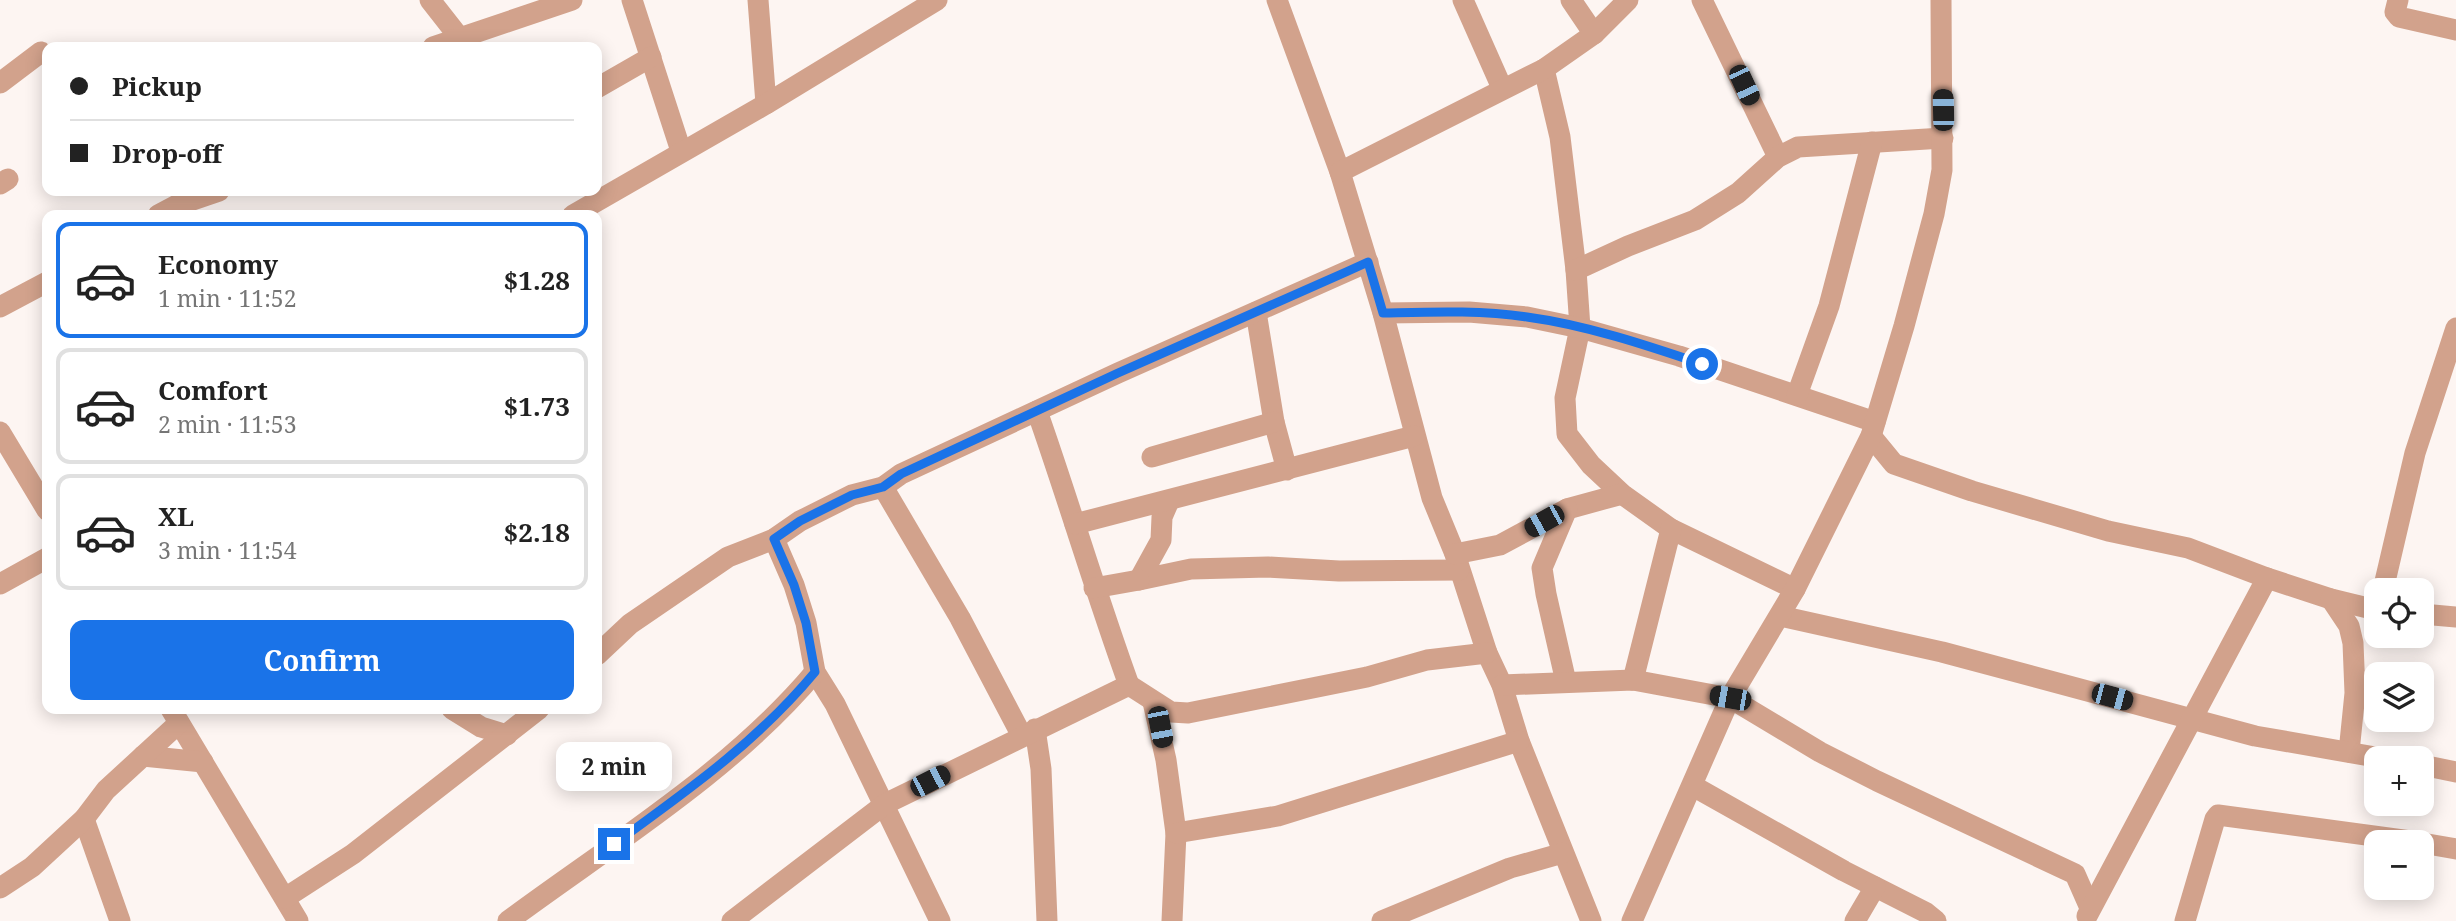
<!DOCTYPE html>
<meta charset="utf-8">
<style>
:root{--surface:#fff;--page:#f2f2f2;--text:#222;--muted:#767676;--line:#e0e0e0;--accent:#1a73e8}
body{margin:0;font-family:"Noto Serif",serif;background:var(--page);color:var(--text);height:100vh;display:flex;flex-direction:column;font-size:26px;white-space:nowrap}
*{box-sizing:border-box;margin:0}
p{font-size:23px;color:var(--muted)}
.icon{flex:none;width:38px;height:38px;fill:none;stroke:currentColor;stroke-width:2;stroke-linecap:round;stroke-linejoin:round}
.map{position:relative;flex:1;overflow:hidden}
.side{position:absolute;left:42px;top:210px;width:560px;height:504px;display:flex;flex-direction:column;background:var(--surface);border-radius:14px;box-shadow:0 4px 18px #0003}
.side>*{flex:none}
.hud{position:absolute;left:42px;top:42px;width:560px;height:154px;border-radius:14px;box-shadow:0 4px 18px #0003;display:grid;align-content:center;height:154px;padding:0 28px;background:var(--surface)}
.tools{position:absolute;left:2364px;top:578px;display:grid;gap:14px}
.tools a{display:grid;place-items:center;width:70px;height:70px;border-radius:14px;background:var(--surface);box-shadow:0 4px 18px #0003;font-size:35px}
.end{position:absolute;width:32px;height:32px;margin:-16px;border:9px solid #1a73e8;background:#fff;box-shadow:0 0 0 4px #fff}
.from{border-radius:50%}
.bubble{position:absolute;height:49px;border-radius:14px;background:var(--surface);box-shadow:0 4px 18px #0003;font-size:23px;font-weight:700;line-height:49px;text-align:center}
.car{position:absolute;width:21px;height:42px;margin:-21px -10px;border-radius:9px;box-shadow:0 0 5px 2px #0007;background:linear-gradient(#222 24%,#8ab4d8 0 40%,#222 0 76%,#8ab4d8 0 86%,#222 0)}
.hud b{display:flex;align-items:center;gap:24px;height:66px;font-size:26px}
.hud b+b{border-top:2px solid var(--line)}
.hud i{width:18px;height:18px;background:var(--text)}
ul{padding:12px 0 0;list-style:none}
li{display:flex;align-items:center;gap:21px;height:116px;margin:0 14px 10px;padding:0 14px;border:4px solid var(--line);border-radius:14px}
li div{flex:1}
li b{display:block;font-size:26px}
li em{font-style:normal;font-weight:700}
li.active{border-color:var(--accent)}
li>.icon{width:63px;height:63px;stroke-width:1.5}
.cta{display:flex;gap:14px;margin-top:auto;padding:14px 28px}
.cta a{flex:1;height:80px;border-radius:14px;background:var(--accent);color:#fff;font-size:28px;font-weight:700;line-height:80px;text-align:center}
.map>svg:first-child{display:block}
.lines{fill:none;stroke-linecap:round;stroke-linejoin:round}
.minor{stroke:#d2a28c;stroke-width:21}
.route{stroke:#1a73e8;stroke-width:9}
</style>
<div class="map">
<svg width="2456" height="921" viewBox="0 0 2456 921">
<rect width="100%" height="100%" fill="#fdf5f2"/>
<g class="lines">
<g class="minor">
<path d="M430 0 459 37"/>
<path d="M632 0 681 151"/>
<path d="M758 0 766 104"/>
<path d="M1277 0 1340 172 1383 313 1432 498 1455 554 1487 653 1502 685 1519 741 1591 921"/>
<path d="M1463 0 1502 88"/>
<path d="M1571 0 1594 34"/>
<path d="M1702 0 1778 157"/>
<path d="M2398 0 2395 12 2399 17 2456 30"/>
<path d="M433 47 572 0"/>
<path d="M1544 69 1560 137 1576 270 1580 328 1565 398 1567 434 1591 465 1622 494 1671 529 1795 589"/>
<path d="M0 83 41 52"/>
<path d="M597 88 651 57"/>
<path d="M1340 172 1544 69 1594 34 1628 0"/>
<path d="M0 184 8 179"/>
<path d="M158 215 175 206 219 191"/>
<path d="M573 215 766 104 937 0"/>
<path d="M1576 270 1628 246 1695 220 1738 193 1778 157 1798 147 1943 138"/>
<path d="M0 307 47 282"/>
<path d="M1256 312 1274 422 1287 470"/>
<path d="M1383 313 1469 312 1527 317 1580 328 1679 356 1875 422"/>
<path d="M1797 395 1829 306 1872 142"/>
<path d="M1037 411C1069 502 1096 594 1129 685"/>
<path d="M0 432 47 510"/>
<path d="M1871 436 1894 464 1972 491 2108 531 2188 548 2267 578 2331 599 2376 610"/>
<path d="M1152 457 1274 422"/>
<path d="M883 487 960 618 1022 736"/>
<path d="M1169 501 1162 517 1161 540 1139 580 1191 569 1268 567 1339 571 1459 570"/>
<path d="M1075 524 1414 436"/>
<path d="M774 539 794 585 806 623 815 672 835 704 940 921"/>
<path d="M1455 554 1500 545 1567 509 1622 494"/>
<path d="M0 584 47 558"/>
<path d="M1094 588 1139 580"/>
<path d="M2383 590 2415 453 2456 328"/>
<path d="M2331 599 2349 626 2353 643 2355 693 2349 752"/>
<path d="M2422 614 2456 617"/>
<path d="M1780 616 1942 652 2255 736 2381 758"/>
<path d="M597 655 630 624 728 557 774 539 800 521 852 495 883 487 901 474 1118 373 1368 262"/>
<path d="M1633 680 1671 529"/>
<path d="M1566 682 1546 594 1542 568 1567 509"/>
<path d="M1502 685 1633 680 1730 698 1820 752 1877 781 2075 874 2090 908"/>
<path d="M1153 702 1166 760 1176 833 1172 921"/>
<path d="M171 709 298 921"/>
<path d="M452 709 481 727 507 735"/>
<path d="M1035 729 1041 769 1047 921"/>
<path d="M143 756 203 762"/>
<path d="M2422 765 2456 772"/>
<path d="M1693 786 1844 871 1925 912 1936 921"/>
<path d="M84 819 120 921"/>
<path d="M1176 833 1278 816 1519 741"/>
<path d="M2422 843 2456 849"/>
<path d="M0 888 32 867 84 819 106 790 179 723"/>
<path d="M285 898 353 854 539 709"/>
<path d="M2087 916 2267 578"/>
<path d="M508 921C612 844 732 771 815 672"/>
<path d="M732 921 885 804 1129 685 1171 712 1188 713 1367 677 1427 660 1487 653"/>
<path d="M1382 921 1510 868 1563 853"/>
<path d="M1632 921 1730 698 1795 589 1871 436 1904 326 1934 214 1942 170 1941 0"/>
<path d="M1855 921 1875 887"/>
<path d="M2185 921 2215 819 2218 815 2418 842"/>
</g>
</g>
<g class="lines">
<path class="route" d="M614 844C687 791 757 742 815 672L806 623 794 585 774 539 800 521 852 495 883 487 901 474 1118 373 1346 272 1368 262 1383 313C1431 312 1479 310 1527 317 1586 325 1646 345 1702 364"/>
</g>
</svg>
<div class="tools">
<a><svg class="icon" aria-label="locate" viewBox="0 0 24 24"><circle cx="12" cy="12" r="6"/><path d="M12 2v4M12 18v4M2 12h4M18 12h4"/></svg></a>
<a><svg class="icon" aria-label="layers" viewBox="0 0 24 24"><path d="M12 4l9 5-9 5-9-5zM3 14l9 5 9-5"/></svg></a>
<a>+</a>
<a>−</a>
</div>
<i class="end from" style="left:1702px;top:364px"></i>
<i class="end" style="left:614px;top:844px"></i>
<div class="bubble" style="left:556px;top:742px;width:116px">2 min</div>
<i class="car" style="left:1744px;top:85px;rotate:155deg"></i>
<i class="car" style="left:1943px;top:110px;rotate:359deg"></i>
<i class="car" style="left:1544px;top:521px;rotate:241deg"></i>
<i class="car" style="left:2112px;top:697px;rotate:105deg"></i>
<i class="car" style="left:1730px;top:698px;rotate:280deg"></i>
<i class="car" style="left:1160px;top:727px;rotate:169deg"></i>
<i class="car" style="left:930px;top:781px;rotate:63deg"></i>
<div class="hud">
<b><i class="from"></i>Pickup</b>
<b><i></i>Drop-off</b>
</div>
<section class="side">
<ul>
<li class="active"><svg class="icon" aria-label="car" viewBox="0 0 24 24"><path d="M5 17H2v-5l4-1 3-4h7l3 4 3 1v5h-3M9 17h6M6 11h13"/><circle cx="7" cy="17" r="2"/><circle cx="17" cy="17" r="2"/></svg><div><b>Economy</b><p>1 min · 11:52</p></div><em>$1.28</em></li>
<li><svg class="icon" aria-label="car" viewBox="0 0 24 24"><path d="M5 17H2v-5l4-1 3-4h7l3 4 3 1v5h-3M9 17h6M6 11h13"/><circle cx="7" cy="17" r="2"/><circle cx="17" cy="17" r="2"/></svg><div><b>Comfort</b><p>2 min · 11:53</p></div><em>$1.73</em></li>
<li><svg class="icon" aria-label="car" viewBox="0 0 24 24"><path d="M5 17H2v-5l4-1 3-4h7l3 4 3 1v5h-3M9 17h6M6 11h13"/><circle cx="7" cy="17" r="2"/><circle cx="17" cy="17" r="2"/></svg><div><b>XL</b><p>3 min · 11:54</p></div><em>$2.18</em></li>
</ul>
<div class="cta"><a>Confirm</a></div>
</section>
</div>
